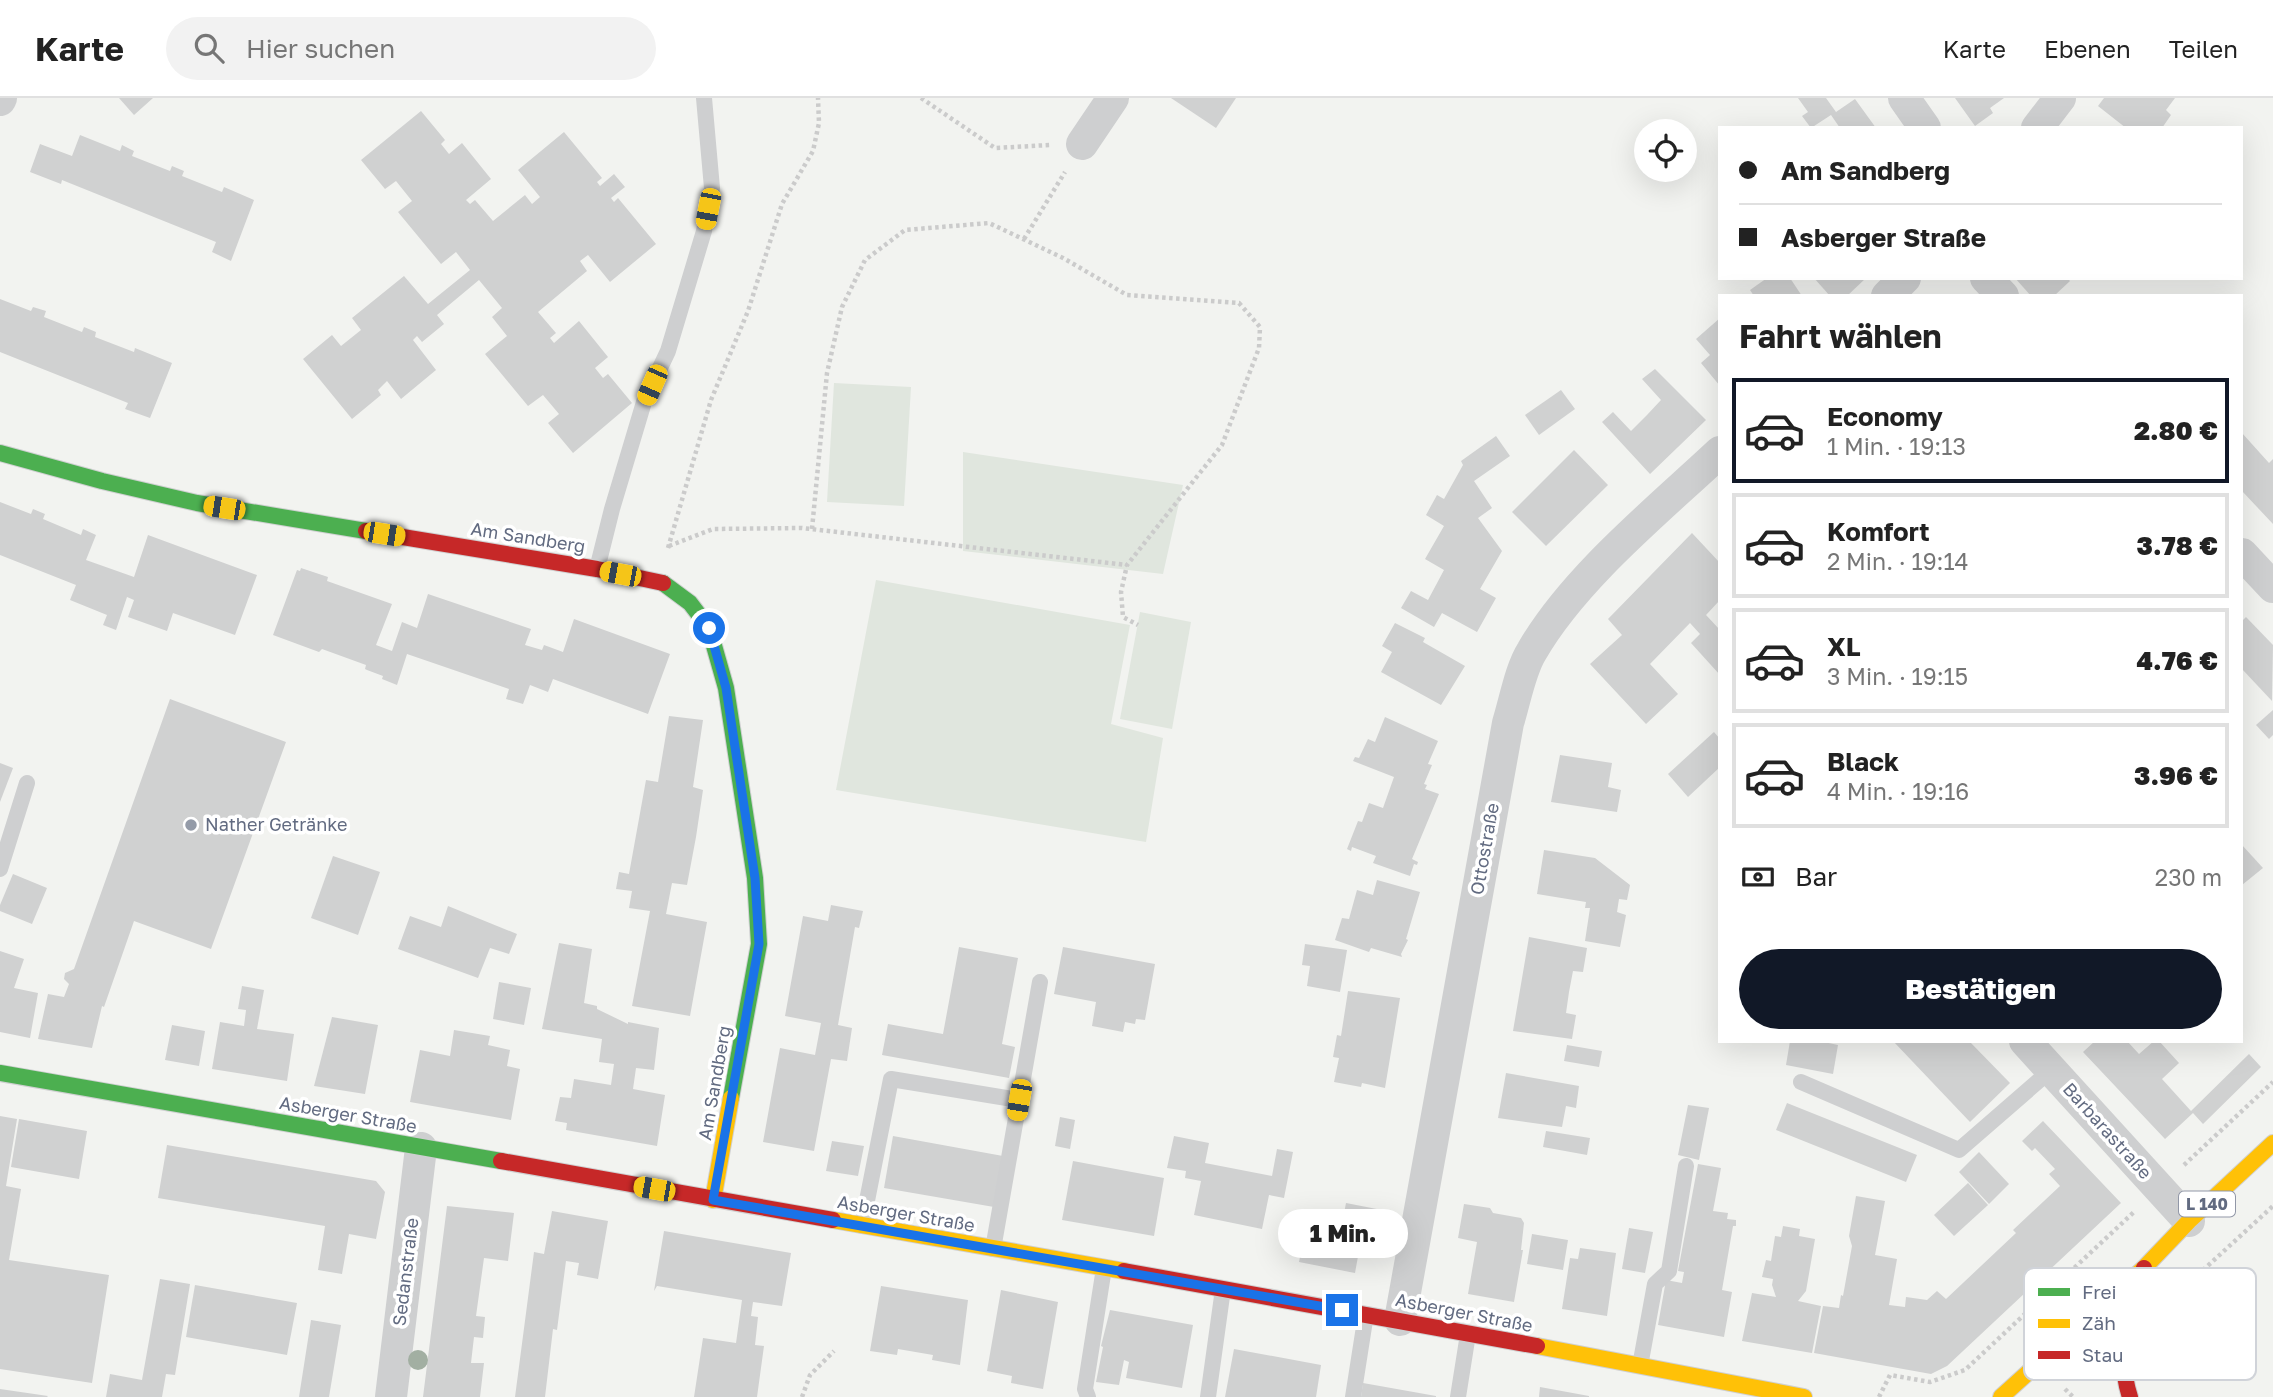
<!DOCTYPE html>
<html lang="de">
<meta charset="utf-8">
<style>
:root{--surface:#fff;--page:#f2f2f2;--text:#222;--muted:#767676;--line:#e0e0e0;--accent:#111827}
body{margin:0;font-family:"Golos Text",sans-serif;background:var(--page);color:var(--text);height:100vh;display:flex;flex-direction:column;font-size:26px;white-space:nowrap}
*{box-sizing:border-box;margin:0}
p{font-size:23px;color:var(--muted)}
.icon{flex:none;width:38px;height:38px;fill:none;stroke:currentColor;stroke-width:2;stroke-linecap:round;stroke-linejoin:round}
.map{position:relative;flex:1;overflow:hidden}
.details{position:absolute;left:1718px;top:196px;width:525px;height:749px;display:flex;flex-direction:column;background:var(--surface);border-radius:0px;box-shadow:0 7px 28px #0002}
.details>*{flex:none}
.top-card{position:absolute;left:1718px;top:28px;width:525px;height:154px;border-radius:0px;box-shadow:0 7px 28px #0002;display:grid;align-content:center;height:154px;padding:0 21px;background:var(--surface)}
.buttons{position:absolute;left:1634px;top:21px;display:grid;gap:14px}
.buttons a{display:grid;place-items:center;width:63px;height:63px;border-radius:50%;background:var(--surface);box-shadow:0 7px 28px #0002;font-size:35px}
.end{position:absolute;width:32px;height:32px;margin:-16px;border:9px solid #1a73e8;background:#fff;box-shadow:0 0 0 4px #fff}
.from{border-radius:50%}
.bubble{position:absolute;height:49px;border-radius:24px;background:var(--surface);box-shadow:0 7px 28px #0002;font-size:23px;font-weight:800;line-height:49px;text-align:center}
.car{position:absolute;width:21px;height:42px;margin:-21px -10px;border-radius:9px;box-shadow:0 0 5px 2px #0007;background:linear-gradient(#f5c518 24%,#345 0 40%,#f5c518 0 76%,#345 0 86%,#f5c518 0)}
.top-card b{display:flex;align-items:center;gap:24px;height:66px;font-size:26px}
.top-card b+b{border-top:2px solid var(--line)}
.top-card i{width:18px;height:18px;background:var(--text)}
ul{padding:0;list-style:none}
li{display:flex;align-items:center;gap:21px;height:105px;margin:0 14px 10px;padding:0 7px;border:4px solid var(--line);border-radius:0px}
li div{flex:1}
li b{display:block;font-size:26px}
li em{font-style:normal;font-weight:800}
li.current{border-color:var(--accent)}
li>.icon{width:63px;height:63px;stroke-width:1.5}
h2{padding:0 21px;font-size:32px;line-height:84px}
.pay{display:flex;align-items:center;gap:18px;height:77px;padding:0 21px;font-size:26px}
.pay p{margin-inline-start:auto}
.primary-button{display:flex;gap:14px;margin-top:auto;padding:14px 21px}
.primary-button a{flex:1;height:80px;border-radius:42px;background:var(--accent);color:#fff;font-size:28px;font-weight:800;line-height:80px;text-align:center}
header{display:flex;align-items:center;gap:42px;box-sizing:border-box;height:98px;padding:0 35px;background:var(--surface);border-bottom:2px solid var(--line)}
header strong{font-size:33px}
nav{display:flex;gap:38px;margin-inline-start:auto;font-size:24px}
.search{width:490px;height:63px;background:var(--page);display:flex;align-items:center;gap:18px;box-sizing:border-box;padding:0 24px;border-radius:38px;color:var(--muted);font-size:26px}
.map>svg:first-child{display:block}
.green{fill:#e0e6de}
.building{fill:#d0d1d1}
.lines{fill:none;stroke-linecap:round;stroke-linejoin:round}
.fast-casing{stroke:#cfd0d1;stroke-width:18}
.slow-casing{stroke:#cfd0d1;stroke-width:18}
.jam-casing{stroke:#cfd0d1;stroke-width:18}
.path{stroke:#cbcbcb;stroke-width:4.5;stroke-dasharray:3.5 3.5;stroke-linecap:butt}
.lane{stroke:#cecfd0;stroke-width:16}
.street{stroke:#cecfd0;stroke-width:32}
.fast{stroke:#4caf50;stroke-width:16}
.slow{stroke:#ffc107;stroke-width:16}
.jam{stroke:#c62828;stroke-width:16}
.tree{fill:#a2afa2}
.route{stroke:#1a73e8;stroke-width:9}
.poi-dot{fill:#949ba8;stroke:#fff;stroke-width:2.5}
.labels{text-anchor:middle;stroke-width:7;stroke-linejoin:round;paint-order:stroke}
.shield{fill:#fff;stroke:#9197a7;stroke-width:2}
.shield-label{font-size:16px;font-weight:bold;fill:#626b81}
.street-label{font-size:18px;fill:#626b81;stroke:#fff}
.poi-label{font-size:18px;fill:#626b81;stroke:#fff;text-anchor:start}
.key{fill:#fff;stroke:#d0d3d9;stroke-width:2}
.key-label{font-size:19px;fill:#626b81}
</style>
<header>
<strong>Karte</strong>
<div class="search"><svg class="icon" aria-label="search" viewBox="0 0 24 24"><circle cx="10" cy="10" r="6"/><path d="M15 15l6 6"/></svg>Hier suchen</div>
<nav><a>Karte</a><a>Ebenen</a><a>Teilen</a></nav>
</header>
<div class="map">
<svg width="2273" height="1299" viewBox="0 0 2273 1299">
<rect width="100%" height="100%" fill="#f2f3f0"/>
<g class="green">
<path d="M834 285 911 289 904 408 827 404Z"/>
<path d="M963 354 1183 387 1163 476 963 453Z"/>
<path d="M876 482 1130 527 1111 626 1163 640 1146 744 836 692Z"/>
<path d="M1140 514 1191 524 1172 631 1120 621Z"/>
</g>
<g class="building">
<path d="M119 0H153L134 17Z"/>
<path d="M1171 0H1236L1216 30Z"/>
<path d="M1798 0H1826L1836 14 1855 1 1876 30H1840L1831 17 1811 30 1802 18 1808 14Z"/>
<path d="M1955 0H2004L1990 10 1993 15 1975 28Z"/>
<path d="M2104 0H2175L2166 12 2171 17 2162 30H2126L2098 8Z"/>
<path d="M421 13 445 42 441 46 449 56 462 45 491 81 466 102 470 106 475 102 493 123 525 97 532 106 540 99 518 72 564 34 602 80 597 84 600 88 614 76 625 89 611 100 614 104 618 100 656 146 610 184 588 157 580 163 587 173 538 214 556 235 550 240 554 245 579 223 608 259 595 270 603 280 608 276 632 305 573 355 548 325 559 316 543 297 528 308 485 256 507 238 492 219 502 210 479 182 437 217 444 226 422 244 417 238 413 242 436 272 401 301 387 283 378 292 381 297 352 321 303 261 332 237 341 248 361 232 352 220 404 178 428 206 470 172 456 154 441 166 398 114 412 103 396 83 385 91 361 62Z"/>
<path d="M80 37 120 53 122 47 134 53 132 58 170 73 172 68 184 73 182 78 222 94 224 89 254 102 231 163 212 154 216 144 62 82 61 86 30 74 40 46 72 58Z"/>
<path d="M1767 180H1790L1802 198H1754L1750 192Z"/>
<path d="M1814 180H1866L1847 198H1830Z"/>
<path d="M2015 180H2067L2070 183 2054 198H2031Z"/>
<path d="M0 201 31 213 33 209 46 213 44 219 82 234 84 229 96 234 95 239 134 254 135 250 172 265 150 320 125 311 128 305 0 254Z"/>
<path d="M1720 220V288L1701 265 1710 257 1696 241Z"/>
<path d="M1655 271 1706 322 1650 376 1602 324 1613 314 1631 333 1647 317 1661 302 1642 281Z"/>
<path d="M1561 292 1575 311 1539 337 1525 317Z"/>
<path d="M2242 335 2269 365 2273 361V426L2242 393Z"/>
<path d="M1496 338 1510 358 1474 383 1492 410 1478 420 1502 453 1480 491 1496 500 1477 534 1442 515 1434 529 1401 510 1411 493 1428 502 1444 472 1425 461 1444 428 1426 417 1437 397 1444 401 1463 367 1461 363Z"/>
<path d="M1574 352 1608 387 1546 448 1512 414Z"/>
<path d="M0 404 31 416 33 411 45 416 43 421 81 437 83 431 96 437 86 462 134 479 148 437 257 477 235 537 173 515 167 533 128 519 134 502 127 499 116 532 103 527 107 517 70 502 76 487 0 457Z"/>
<path d="M1692 435 1720 465V502L1706 517 1720 532V577L1691 545 1700 536 1690 525 1650 566 1678 596 1646 626 1590 566 1622 537 1608 521Z"/>
<path d="M301 470 328 479 327 483 392 506 376 547 392 553 402 524 417 530 428 496 531 531 525 547 542 552 544 547 563 554 574 521 670 556 648 616 553 581 548 594 530 587 523 606 506 601 509 591 407 556 397 587 382 581 383 578 367 572 365 571 366 567 322 551 319 554 273 537 297 472 300 473Z"/>
<path d="M2246 519 2273 547 2272 603 2242 571V523Z"/>
<path d="M1395 525 1425 540 1423 544 1465 568 1441 607 1381 574 1392 554 1382 548Z"/>
<path d="M170 601 286 644 211 851 134 823 104 909 102 908 92 950 38 941 48 896 64 899 69 886 64 881 65 875 74 871Z"/>
<path d="M2273 612V637L2269 641 2256 627Z"/>
<path d="M669 618 703 622 693 689 703 692 696 739 687 787 672 785 666 816 707 824 690 918 632 908 650 813 629 810 632 793 616 791 619 774 629 776 646 682 658 684Z"/>
<path d="M1385 619 1438 643 1428 666 1432 667 1424 686 1427 687 1425 691 1439 696 1412 761 1418 764 1417 767 1414 766 1410 778 1373 765 1376 758 1352 749 1351 753 1347 751 1358 723 1362 724 1369 705 1383 710 1394 679 1353 663 1355 659 1359 660 1368 641 1375 644Z"/>
<path d="M1714 634 1720 641V669L1688 699 1668 676Z"/>
<path d="M1560 657 1612 665 1608 689 1621 692 1617 714 1551 704Z"/>
<path d="M0 665 13 670 0 704Z"/>
<path d="M2242 747 2263 770 2242 787Z"/>
<path d="M1544 752 1595 760 1630 787 1627 802 1619 801 1617 814 1626 817 1620 849 1585 843 1590 810H1585L1586 804 1537 796Z"/>
<path d="M333 758 380 774 358 837 311 820Z"/>
<path d="M13 776 47 790 32 826 0 813V807Z"/>
<path d="M1377 782 1420 794 1406 841 1408 842 1401 856 1402 859 1371 850 1369 854 1335 842 1342 820 1349 821 1357 792 1373 797Z"/>
<path d="M831 807 863 813 859 830 855 829 838 927 852 930 847 963 831 961 814 1053 763 1044 780 950 815 957 821 925 785 918 803 818 828 823Z"/>
<path d="M448 808 517 836 509 856 490 850 478 880 398 851 410 818 441 829Z"/>
<path d="M1529 839 1587 850 1583 874 1573 873 1569 894 1566 915 1576 917 1572 941 1513 933Z"/>
<path d="M559 845 592 851 584 905 597 908V911L628 926V924L659 930 654 972 636 970 633 991 665 997 657 1048 566 1032 567 1025 555 1023 560 999 571 1000 574 981 611 987 614 966 599 964 602 941 542 931Z"/>
<path d="M1305 846 1347 852 1340 894 1307 888 1310 868 1302 867Z"/>
<path d="M959 849 1018 860 1002 946 1015 949 1009 980 882 957 888 926 943 936Z"/>
<path d="M1063 849 1155 866 1145 922 1136 921 1135 926 1125 924 1123 934 1092 928 1096 904 1054 896Z"/>
<path d="M0 853 24 861 14 890 38 895 30 940 0 934Z"/>
<path d="M499 884 531 890 524 927 493 921Z"/>
<path d="M242 888 264 892 257 931 294 936 287 983 212 971 220 924 244 928 246 912 238 911Z"/>
<path d="M1348 893 1400 900 1385 990 1362 985 1361 989 1334 984 1339 960 1333 959 1337 937 1341 938Z"/>
<path d="M332 919 378 927 365 996 314 988Z"/>
<path d="M172 927 205 933 199 968 165 962Z"/>
<path d="M454 932 490 938 488 947 510 952 507 968 520 971 511 1022 410 1004 420 952 450 958Z"/>
<path d="M1790 943H1819L1838 947 1833 976 1786 967Z"/>
<path d="M1893 943H1969L2010 985 1970 1024Z"/>
<path d="M2095 943H2127L2139 956 2154 943H2159L2179 965 2162 981 2191 1013 2249 956 2261 969 2203 1026 2193 1015 2165 1041 2083 954Z"/>
<path d="M1567 947 1602 953 1599 969 1564 963Z"/>
<path d="M1506 975 1579 988 1576 1010 1566 1008 1562 1029 1498 1020Z"/>
<path d="M1787 1005 1917 1057 1906 1084 1776 1032Z"/>
<path d="M1688 1007 1709 1010 1699 1062 1678 1057Z"/>
<path d="M0 1018 17 1021 6 1088 21 1091 9 1162 109 1177 92 1285 0 1271Z"/>
<path d="M1060 1019 1075 1022 1070 1051 1055 1048Z"/>
<path d="M19 1021 87 1033 79 1081 11 1069Z"/>
<path d="M2043 1023 2121 1105 1947 1268 1931 1276 1814 1255 1823 1208 1839 1210 1841 1197 1843 1198 1852 1148 1849 1138 1856 1098 1885 1103 1875 1157 1897 1161 1889 1207 1905 1209 1906 1199 1927 1202 1937 1193 1946 1201 2016 1135 2013 1132 2060 1088 2049 1076 2055 1071 2035 1050 2032 1053 2022 1043Z"/>
<path d="M1546 1033 1590 1040 1587 1057 1543 1049Z"/>
<path d="M893 1038 1003 1058 994 1109 884 1090Z"/>
<path d="M1174 1038 1209 1045 1205 1065 1272 1078 1277 1051 1293 1054 1284 1100 1269 1097 1262 1131 1194 1117 1201 1083 1185 1080 1186 1073 1167 1070Z"/>
<path d="M832 1043 864 1048 858 1078 826 1073Z"/>
<path d="M167 1047 376 1083 385 1094 376 1141 349 1136 342 1176 318 1172 325 1128 158 1100Z"/>
<path d="M1979 1054 2009 1086 1989 1106 1959 1074Z"/>
<path d="M1073 1063 1164 1080 1154 1138 1062 1122Z"/>
<path d="M1698 1066 1721 1070 1713 1113 1728 1115 1727 1121 1736 1122V1128H1733L1722 1192 1732 1194 1724 1239 1658 1227 1666 1182 1682 1185 1684 1174 1678 1173Z"/>
<path d="M1968 1085 1988 1107 1954 1138 1934 1117Z"/>
<path d="M1346 1105 1387 1113 1383 1134 1363 1131 1355 1175 1299 1164 1308 1119 1342 1126Z"/>
<path d="M1464 1106 1490 1110 1493 1115 1521 1120 1524 1125 1521 1152H1523L1514 1204 1468 1196 1477 1144 1458 1140Z"/>
<path d="M447 1108 514 1115 508 1163 484 1160 476 1218 485 1219 483 1240 474 1239 471 1265H484L480 1299H423Z"/>
<path d="M552 1113 608 1123 598 1181 577 1177 579 1165 566 1163 557 1232 553 1231 545 1299H515L534 1154 544 1156Z"/>
<path d="M1783 1128 1800 1131 1799 1138 1815 1141 1806 1193 1798 1203 1821 1208 1812 1255 1742 1243 1752 1195 1776 1199 1772 1187 1773 1181 1762 1179 1766 1162 1771 1163 1775 1138 1781 1139Z"/>
<path d="M1629 1130 1653 1134 1645 1175 1622 1171Z"/>
<path d="M664 1133 791 1155 782 1208 753 1204 751 1218 758 1219 755 1247 764 1248 757 1299H694L703 1240 736 1245 742 1202 657 1188 654 1193Z"/>
<path d="M1532 1136 1568 1142 1563 1172 1527 1166Z"/>
<path d="M1580 1150 1616 1155 1607 1218 1562 1211 1570 1160 1578 1161Z"/>
<path d="M160 1181 190 1186 175 1277 166 1276 162 1299H106L110 1276 142 1282Z"/>
<path d="M195 1187 297 1205 287 1257 186 1239Z"/>
<path d="M881 1188 968 1202 960 1267 932 1262 933 1257 898 1251 897 1257 870 1253Z"/>
<path d="M1001 1192 1058 1204 1043 1291 1011 1285 1012 1278 987 1273Z"/>
<path d="M1110 1212 1193 1227 1182 1290 1126 1280 1129 1264 1124 1262 1119 1287 1096 1284 1103 1249 1101 1248Z"/>
<path d="M311 1222 341 1227 329 1299H299Z"/>
<path d="M1234 1251 1321 1267 1316 1299H1225Z"/>
<path d="M1363 1285 1436 1298V1299H1361Z"/>
<path d="M1540 1289 1589 1298V1299H1539Z"/>
<path d="M0 1291 48 1298 47 1299H0Z"/>
</g>
<g class="lines">
<defs>
<g id="fast">
<path d="M0 355 102 383 197 405 366 433"/>
<path d="M663 485 690 505 709 530 726 590 755 780 759 846 731 1000"/>
<path d="M0 975 501 1063"/>
</g>
<g id="slow">
<path d="M713 1102 731 1000"/>
<path d="M833 1122 1124 1173"/>
<path d="M1537 1248 1804 1299"/>
<path d="M2001 1299 2144 1170 2189 1123 2273 1045"/>
</g>
<g id="jam">
<path d="M366 433 597 471 663 485"/>
<path d="M501 1063 833 1122"/>
<path d="M1124 1173 1537 1248"/>
<path d="M2130 1299C2115 1255 2132 1213 2144 1170"/>
</g>
</defs>
<use href="#fast" class="fast-casing"/>
<use href="#slow" class="slow-casing"/>
<use href="#jam" class="jam-casing"/>
<g class="path">
<path d="M921 0 995 50 1050 47"/>
<path d="M1024 141 1065 74"/>
<path d="M812 431 827 275 842 209 865 162 905 132 989 125 1063 160 1127 197 1239 205 1260 229 1259 250 1222 347 1127 467 1121 494 1123 519 1138 527"/>
<path d="M669 448 713 431 802 430 1127 467"/>
<path d="M668 450 711 302 748 213 782 106 813 53 819 25 818 0"/>
<path d="M2184 1067 2273 984"/>
<path d="M2177 1196 2273 1108"/>
<path d="M2065 1291 2073 1299"/>
<path d="M802 1299 810 1277 834 1253"/>
<path d="M1879 1299 1890 1277 1930 1284 1965 1272 2134 1114"/>
</g>
<g class="lane">
<path d="M597 471 612 411 644 304 668 253 704 133 712 90 704 0"/>
<path d="M0 771 27 685"/>
<path d="M1801 984 1959 1052 2051 972"/>
<path d="M862 1128 891 981 1019 1002"/>
<path d="M993 1151 1040 884"/>
<path d="M1640 1268 1655 1186 1669 1173 1686 1068"/>
<path d="M1088 1299 1085 1291 1104 1170"/>
<path d="M1208 1299 1223 1191"/>
<path d="M1353 1299 1366 1216"/>
<path d="M1458 1299 1468 1236"/>
</g>
<g class="street">
<path d="M1904 0 1925 30"/>
<path d="M0 2 1 0"/>
<path d="M2037 30 2060 0"/>
<path d="M1082 46 1113 0"/>
<path d="M1986 180 2003 198"/>
<path d="M1887 198 1905 180"/>
<path d="M2242 456 2273 489"/>
<path d="M2025 943 2189 1123"/>
<path d="M1400 1222 1508 625C1515 603 1520 572 1532 553 1574 480 1658 412 1720 354"/>
<path d="M391 1299 421 1050"/>
</g>
<use href="#fast" class="fast"/>
<use href="#slow" class="slow"/>
<use href="#jam" class="jam"/>
</g>
<circle class="tree" cx="418" cy="1262" r="10"/>
<g class="lines">
<path class="route" d="M709 530 726 590 755 780 759 846 713 1102 1342 1212"/>
</g>
<circle class="poi-dot" cx="191" cy="727" r="7"/>
<g class="labels">
<rect class="shield" x="2179" y="1093.5" width="56" height="25" rx="5"/>
<g class="shield-label">
<text x="2207" y="1112">L 140</text>
</g>
<g class="street-label">
<text transform="translate(528 440) rotate(9)" y="6">Am Sandberg</text>
<text transform="translate(1485 751) rotate(-80)" y="6">Ottostraße</text>
<text transform="translate(715 985) rotate(-80)" y="6">Am Sandberg</text>
<text transform="translate(348 1017) rotate(10)" y="6">Asberger Straße</text>
<text transform="translate(2107 1033) rotate(48)" y="6">Barbarastraße</text>
<text transform="translate(906 1116) rotate(10)" y="6">Asberger Straße</text>
<text transform="translate(406 1174) rotate(-83)" y="6">Sedanstraße</text>
<text transform="translate(1464 1215) rotate(11)" y="6">Asberger Straße</text>
</g>
<g class="poi-label">
<text x="205" y="733">Nather Getränke</text>
</g>
</g>
<rect x="2024" y="1170" width="232" height="112" rx="10" class="key"/>
<rect x="2038" y="1190" width="32" height="8" fill="#4caf50"/>
<rect x="2038" y="1221" width="32" height="9" fill="#ffc107"/>
<rect x="2038" y="1253" width="32" height="8" fill="#c62828"/>
<g class="key-label">
<text x="2082" y="1201">Frei</text>
<text x="2082" y="1232">Zäh</text>
<text x="2082" y="1264">Stau</text>
</g>
</svg>
<div class="buttons">
<a><svg class="icon" aria-label="locate" viewBox="0 0 24 24"><circle cx="12" cy="12" r="6"/><path d="M12 2v4M12 18v4M2 12h4M18 12h4"/></svg></a>
</div>
<i class="end from" style="left:709px;top:530px"></i>
<i class="end" style="left:1342px;top:1212px"></i>
<div class="bubble" style="left:1278px;top:1111px;width:130px">1 Min.</div>
<i class="car" style="left:708px;top:111px;rotate:191deg"></i>
<i class="car" style="left:652px;top:287px;rotate:204deg"></i>
<i class="car" style="left:224px;top:410px;rotate:279deg"></i>
<i class="car" style="left:384px;top:436px;rotate:99deg"></i>
<i class="car" style="left:620px;top:476px;rotate:281deg"></i>
<i class="car" style="left:1019px;top:1002px;rotate:190deg"></i>
<i class="car" style="left:654px;top:1091px;rotate:280deg"></i>
<div class="top-card">
<b><i class="from"></i>Am Sandberg</b>
<b><i></i>Asberger Straße</b>
</div>
<section class="details">
<h2>Fahrt wählen</h2>
<ul>
<li class="current"><svg class="icon" aria-label="car" viewBox="0 0 24 24"><path d="M5 17H2v-5l4-1 3-4h7l3 4 3 1v5h-3M9 17h6M6 11h13"/><circle cx="7" cy="17" r="2"/><circle cx="17" cy="17" r="2"/></svg><div><b>Economy</b><p>1 Min. · 19:13</p></div><em>2.80 €</em></li>
<li><svg class="icon" aria-label="car" viewBox="0 0 24 24"><path d="M5 17H2v-5l4-1 3-4h7l3 4 3 1v5h-3M9 17h6M6 11h13"/><circle cx="7" cy="17" r="2"/><circle cx="17" cy="17" r="2"/></svg><div><b>Komfort</b><p>2 Min. · 19:14</p></div><em>3.78 €</em></li>
<li><svg class="icon" aria-label="car" viewBox="0 0 24 24"><path d="M5 17H2v-5l4-1 3-4h7l3 4 3 1v5h-3M9 17h6M6 11h13"/><circle cx="7" cy="17" r="2"/><circle cx="17" cy="17" r="2"/></svg><div><b>XL</b><p>3 Min. · 19:15</p></div><em>4.76 €</em></li>
<li><svg class="icon" aria-label="car" viewBox="0 0 24 24"><path d="M5 17H2v-5l4-1 3-4h7l3 4 3 1v5h-3M9 17h6M6 11h13"/><circle cx="7" cy="17" r="2"/><circle cx="17" cy="17" r="2"/></svg><div><b>Black</b><p>4 Min. · 19:16</p></div><em>3.96 €</em></li>
</ul>
<div class="pay"><svg class="icon" aria-label="cash" viewBox="0 0 24 24"><path d="M3 7h18v10H3z"/><circle cx="12" cy="12" r="2"/></svg>Bar<p>230 m</p></div>
<div class="primary-button"><a>Bestätigen</a></div>
</section>
</div>
